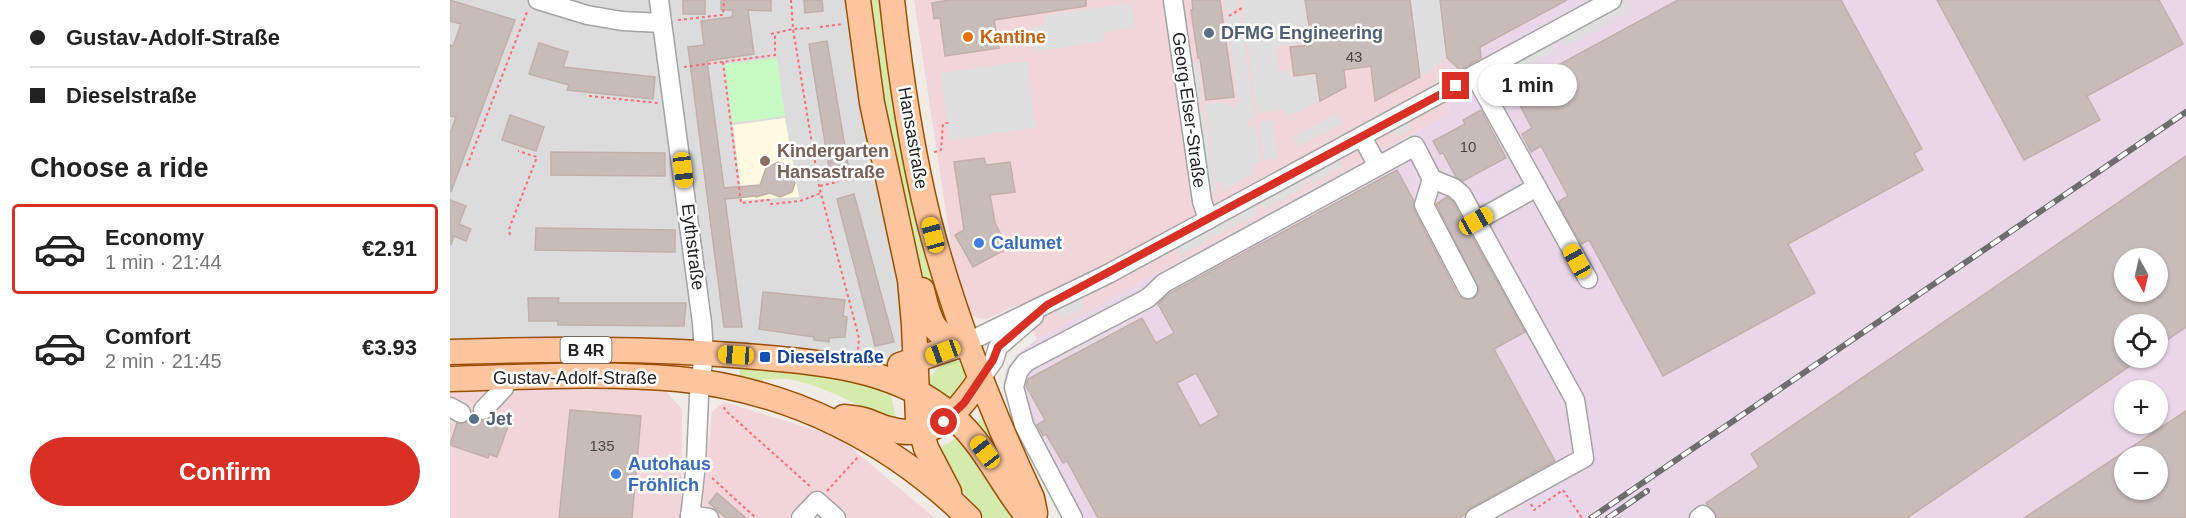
<!DOCTYPE html>
<meta charset="utf-8">
<style>
:root{--surface:#fff;--page:#f6f6f6;--text:#222;--muted:#767676;--line:#e0e0e0;--accent:#d93025}
body{margin:0;font-family:Helvetica,sans-serif;background:var(--page);color:var(--text);height:100vh;display:flex;flex-direction:column;font-size:22px;white-space:nowrap}
*{box-sizing:border-box;margin:0}
p{font-size:20px;color:var(--muted)}
.icon{flex:none;width:33px;height:33px;fill:none;stroke:currentColor;stroke-width:2;stroke-linecap:round;stroke-linejoin:round}
.map{position:relative;flex:1;overflow:hidden}
.details{display:flex;flex-direction:column;background:var(--surface);width:450px}
.details>*{flex:none}
.guide{display:grid;align-content:center;height:132px;padding:0 30px;background:var(--surface)}
.needle{width:39px;rotate:172deg}
.tools{position:absolute;left:1664px;top:248px;display:grid;gap:12px}
.tools a{display:grid;place-items:center;width:54px;height:54px;border-radius:50%;background:var(--surface);box-shadow:0 2px 4px #0004;font-size:30px}
.end{position:absolute;width:27px;height:27px;margin:-14px;border:8px solid #d93025;background:#fff;box-shadow:0 0 0 3px #fff}
.from{border-radius:50%}
.bubble{position:absolute;height:42px;border-radius:21px;background:var(--surface);box-shadow:0 2px 4px #0004;font-size:20px;font-weight:600;line-height:42px;text-align:center}
.car{position:absolute;width:18px;height:36px;margin:-18px -9px;border-radius:8px;box-shadow:0 0 4px 2px #0007;background:linear-gradient(#f5c518 24%,#345 0 40%,#f5c518 0 76%,#345 0 86%,#f5c518 0)}
.guide b{display:flex;align-items:center;gap:21px;height:57px;font-size:22px}
.guide b+b{border-top:2px solid var(--line)}
.guide i{width:15px;height:15px;background:var(--text)}
ul{padding:0;list-style:none}
li{display:flex;align-items:center;gap:18px;height:90px;margin:0 12px 9px;padding:0 18px;border:3px solid transparent;border-radius:6px}
li div{flex:1}
li b{display:block;font-size:22px}
li em{font-style:normal;font-weight:600}
li.active{border-color:var(--accent)}
li>.icon{width:54px;height:54px;stroke-width:1.5}
h2{padding:0 30px;font-size:27px;line-height:72px}
.primary-button{display:flex;gap:12px;margin-top:auto;padding:12px 30px}
.primary-button a{flex:1;height:69px;border-radius:36px;background:var(--accent);color:#fff;font-size:24px;font-weight:600;line-height:69px;text-align:center}
main{display:flex;flex:1;min-height:0}
.map>svg:first-child{display:block}
.residential{fill:#dddcdc}
.commercial{fill:#f1d5d8}
.industrial{fill:#e9d7e9;fill-rule:evenodd}
.education{fill:#fffadf}
.grass{fill:#d4ebab}
.park{fill:#c6fac2}
.parking{fill:#dfdfdf}
.building{fill:#c8bcb9;stroke:#c2afa7;stroke-width:1.5;fill-rule:evenodd}
.lines{fill:none;stroke-linecap:round;stroke-linejoin:round}
.minor-casing{stroke:#a3a3a3;stroke-width:21}
.major-casing{stroke:#9a5000;stroke-width:27}
.path{stroke:#fc6b72;stroke-width:2;stroke-dasharray:3 3;stroke-linecap:butt}
.minor{stroke:#fff;stroke-width:18}
.major{stroke:#fdc59d;stroke-width:24}
.rail-casing{stroke:#6d6d6d;stroke-width:6}
.rail{stroke:#fff;stroke-width:4;stroke-dasharray:11;stroke-linecap:butt}
.route{stroke:#d93025;stroke-width:8}
.service-dot{fill:#5c6f8a;stroke:#fff;stroke-width:2}
.food-dot{fill:#e8710a;stroke:#fff;stroke-width:2}
.education-dot{fill:#8d6e63;stroke:#fff;stroke-width:2}
.shop-dot{fill:#3f7fe0;stroke:#fff;stroke-width:2}
.transit-dot{fill:#1a4fb4;stroke:#fff;stroke-width:2}
.labels{text-anchor:middle;stroke-width:5;stroke-linejoin:round;paint-order:stroke}
.number-label{font-size:15px;fill:#494646}
.shield{fill:#fff;stroke:#626262;stroke-width:1.5}
.shield-label{font-size:16px;font-weight:bold;fill:#1f1f1f}
.service-label{font-size:18px;font-weight:bold;fill:#4e5e75;stroke:#fff;text-anchor:start}
.food-label{font-size:18px;font-weight:bold;fill:#c56008;stroke:#fff;text-anchor:start}
.street-label{font-size:18px;fill:#1f1f1f;stroke:#fff}
.education-label{font-size:18px;font-weight:bold;fill:#785e54;stroke:#fff;text-anchor:start}
.shop-label{font-size:18px;font-weight:bold;fill:#366cbe;stroke:#fff;text-anchor:start}
.transit-label{font-size:18px;font-weight:bold;fill:#164399;stroke:#fff;text-anchor:start}
</style>
<main>
<section class="details">
<div class="guide">
<b><i class="from"></i>Gustav-Adolf-Straße</b>
<b><i></i>Dieselstraße</b>
</div>
<h2>Choose a ride</h2>
<ul>
<li class="active"><svg class="icon" aria-label="car" viewBox="0 0 24 24"><path d="M5 17H2v-5l4-1 3-4h7l3 4 3 1v5h-3M9 17h6M6 11h13"/><circle cx="7" cy="17" r="2"/><circle cx="17" cy="17" r="2"/></svg><div><b>Economy</b><p>1 min · 21:44</p></div><em>€2.91</em></li>
<li><svg class="icon" aria-label="car" viewBox="0 0 24 24"><path d="M5 17H2v-5l4-1 3-4h7l3 4 3 1v5h-3M9 17h6M6 11h13"/><circle cx="7" cy="17" r="2"/><circle cx="17" cy="17" r="2"/></svg><div><b>Comfort</b><p>2 min · 21:45</p></div><em>€3.93</em></li>
</ul>
<div class="primary-button"><a>Confirm</a></div>
</section>
<div class="map">
<svg width="1736" height="518" viewBox="0 0 1736 518">
<rect width="100%" height="100%" fill="#f0ebe5"/>
<path class="residential" d="M0 0H401L447 276 452 345 445 357 434 361 277 347 0 344Z"/>
<g class="commercial">
<path d="M464 0H990L997 58 999 114 587 339 568 305 537 319 527 318 518 312 508 292Z"/>
<path d="M209 384 232 409 231 518H0V387Z"/>
<path d="M274 402 388 437 485 518H251L262 412Z"/>
</g>
<path class="industrial" d="M990 0H1736V518H612L571 439 554 385 555 372 565 356 587 339 999 114 997 58ZM1674 258H1707V291H1674ZM1674 324H1707V357H1674ZM1674 390H1707V423H1674ZM1674 456H1707V489H1674Z"/>
<path class="education" d="M335 118 349 197 292 200 283 125Z"/>
<g class="grass">
<path d="M417 0H436L501 319 489 325C477 291 467 255 459 219 452 190 448 163 437 135Z"/>
<path d="M505 360 514 362C520 381 512 387 502 403L474 386C482 373 490 364 505 360Z"/>
<path d="M290 369 367 376 439 387 447 423C413 409 380 388 344 380 326 376 308 384 289 379Z"/>
<path d="M536 414 554 460 525 424Z"/>
<path d="M512 434 568 518H534L505 482 487 449 499 443Z"/>
</g>
<path class="park" d="M327 58 335 116 282 123 275 64Z"/>
<g class="parking">
<path d="M774 0H788L789 7 782 11 783 16 790 12 805 117 798 122V128L806 124 811 163 803 164 805 173 772 191 771 182 766 183 755 104 772 102 784 108 788 100Z"/>
<path d="M791 0H854L859 32 848 33 849 44 826 47 829 71 841 70 843 78 865 75 869 101 838 117 833 109 807 113Z"/>
<path d="M960 0H990L997 58 970 77Z"/>
<path d="M1177 0 1182 9 1114 47 1109 38Z"/>
<path d="M681 3 685 27 654 32 655 41 584 52 581 27 595 25 594 16Z"/>
<path d="M1102 41 1107 50 1050 81 1045 72Z"/>
<path d="M577 61 586 128 500 140 490 73Z"/>
<path d="M748 62 753 100 743 101 738 63Z"/>
<path d="M754 111 766 191 757 192 744 112Z"/>
<path d="M888 113 893 123 848 146 843 137Z"/>
<path d="M822 120 828 158 814 160 809 122Z"/>
<path d="M957 121 961 129 947 137 942 129Z"/>
<path d="M889 158 893 166 861 184 857 175Z"/>
<path d="M851 178 856 186 814 210 809 201Z"/>
<path d="M803 204 808 213 730 256 725 247Z"/>
<path d="M631 298 635 307 611 320 606 311Z"/>
</g>
<g class="building">
<path d="M0 0 65 20 1 192 0 133 6 117 0 116V45L3 46 11 24 0 21Z"/>
<rect x="233" y="0" width="22" height="14"/>
<path d="M271 0H321V11L298 10 304 54 257 61 274 188 310 185 316 168 328 162 337 165 345 183 342 192 330 197 320 193 306 197V196L275 199 292 327H274L238 47 254 45 251 21 282 17 283 10H271Z"/>
<path d="M354 0H372L373 11 355 13Z"/>
<path d="M499 0H636V6L544 20 549 48 495 56 490 18 484 19 482 3Z"/>
<path d="M742 0H770L784 97 756 100 750 58H748L741 10H743Z"/>
<path d="M855 0H960L970 77 925 101 921 66 894 70 896 87 870 101 866 73 844 76 840 47 862 45Z"/>
<path d="M990 0H1117L1030 47 1031 58 1010 70 997 58Z"/>
<path d="M1228 0H1391L1472 149 1464 153 1473 170 1338 244 1365 293 1213 376 1139 240 1131 244 1108 202 1118 196 1091 146 1081 152 1072 134 1082 128 1062 90Z"/>
<path d="M1487 0H1709L1733 44 1637 96 1650 120 1574 160Z"/>
<path d="M377 41 398 165 379 168 359 44Z"/>
<path d="M89 43 118 52 113 67 205 77 203 99 117 90 119 85 79 74Z"/>
<path d="M1031 110 1056 158 1013 181 1006 177 993 153 990 154 983 141 1015 124 1013 120Z"/>
<path d="M60 115 94 127 86 151 52 140Z"/>
<path d="M101 152 215 153V176L101 175Z"/>
<path d="M1736 156V327L1707 347V324H1674V357H1693L1457 518H1267L1264 511 1256 503 1309 467 1301 454ZM1674 258H1707V291H1674Z"/>
<path d="M534 158 536 165 560 162 565 192 540 195 545 223 558 248 523 267 505 235 514 230 504 162Z"/>
<path d="M947 170 964 201V210L1008 295 1013 299H1023L1028 294 1029 289 986 204 997 197 1003 202 1075 332 1044 349 1105 461 1020 508 1014 515 1009 518H648L617 461 613 463 596 434 593 436 587 425 595 420 576 386 578 379 692 318 706 343 724 333 708 304 720 293ZM746 373 769 415 750 426 727 383Z"/>
<path d="M404 194 444 342 425 346 387 199Z"/>
<path d="M0 200 16 206 9 224 21 229 16 241 4 236 1 245Z"/>
<path d="M86 228 225 230V252L85 250Z"/>
<path d="M313 292 395 300 393 316 397 317 395 337 379 338V342L364 340V337L309 329Z"/>
<path d="M78 298H109L108 303H236L234 326 108 325V321H79Z"/>
<path d="M120 410 191 416 182 518H109Z"/>
<path d="M1736 411V518H1574L1668 456ZM1674 456H1707V489H1674Z"/>
<path d="M22 413 26 418 31 421H37L46 413 61 418 47 457 39 454 38 458 0 445 7 423 17 422Z"/>
<path d="M267 493 296 518H276L259 503Z"/>
</g>
<g class="lines">
<defs>
<g id="minor">
<path d="M88 0 137 15 172 21 212 23"/>
<path d="M209 0 252 323 254 353 249 396 246 464 240 518"/>
<path d="M723 0 752 201 758 220"/>
<path d="M1025 76 1138 279"/>
<path d="M912 137 928 166"/>
<path d="M982 179 974 205 1018 289"/>
<path d="M1026 221 1087 187"/>
<path d="M516 343 658 274 1162 0"/>
<path d="M530 380 544 360 548 347 584 316"/>
<path d="M0 407 11 413"/>
<path d="M33 410 54 388 60 377"/>
<path d="M240 515 259 518"/>
<path d="M351 518 367 501 386 518"/>
<path d="M623 518 574 425 564 387 568 372 576 362 698 298 714 283 965 146 982 179 1004 188 1012 195 1125 400 1134 458 1025 518"/>
<path d="M1249 518 1253 515 1256 518"/>
</g>
<g id="major">
<path d="M408 0 422 103 460 280 464 325 468 419 476 448 499 492"/>
<path d="M442 0C450 74 461 148 479 221 504 317 540 408 582 498L585 513"/>
<path d="M472 290C479 319 483 340 516 343"/>
<path d="M0 352C99 349 198 348 296 356 364 362 436 366 492 408 535 440 547 480 579 518"/>
<path d="M450 365 516 343"/>
<path d="M0 379C76 377 153 372 228 379 340 390 440 440 519 518"/>
<path d="M394 417C402 418 410 418 417 421 425 424 431 427 439 429 486 442 506 413 530 380"/>
</g>
</defs>
<use href="#minor" class="minor-casing"/>
<use href="#major" class="major-casing"/>
<g class="path">
<path d="M341 0 343 29 369 186 409 338 408 350"/>
<path d="M779 16 792 8"/>
<path d="M228 20 273 15 274 0"/>
<path d="M370 27 393 24"/>
<path d="M321 34 343 29 362 28"/>
<path d="M547 35 585 34"/>
<path d="M273 62 291 203 319 200 321 204 350 201 371 193"/>
<path d="M234 67 325 55V33"/>
<path d="M139 96 208 103"/>
<path d="M484 152 491 150 493 124 501 122"/>
<path d="M17 166 77 12"/>
<path d="M395 180 419 175"/>
<path d="M370 186 388 182"/>
<path d="M60 235 59 229 87 157 68 151"/>
<path d="M274 407 275 410 362 488"/>
<path d="M262 478 306 518"/>
<path d="M377 491 408 457"/>
<path d="M1081 504 1084 510 1113 490 1132 518"/>
</g>
<use href="#minor" class="minor"/>
<use href="#major" class="major"/>
<defs>
<g id="rail">
<path d="M1141 518 1736 112"/>
<path d="M1158 518 1197 491"/>
</g>
</defs>
<use href="#rail" class="rail-casing"/>
<use href="#rail" class="rail"/>
</g>
<g class="lines">
<path class="route" d="M494 422 514 403 543 360 548 347 597 305 1006 86"/>
</g>
<g class="service-dot">
<circle cx="759" cy="33" r="6"/>
<circle cx="24" cy="419" r="6"/>
</g>
<circle class="food-dot" cx="518" cy="37" r="6"/>
<circle class="education-dot" cx="315" cy="161" r="6"/>
<g class="shop-dot">
<circle cx="529" cy="243" r="6"/>
<circle cx="166" cy="474" r="6"/>
</g>
<rect class="transit-dot" x="309" y="351" width="12" height="12" rx="3"/>
<g class="labels">
<g class="number-label">
<text x="904" y="62">43</text>
<text x="1018" y="152">10</text>
<text x="152" y="451">135</text>
</g>
<rect class="shield" x="110.5" y="337" width="51" height="26" rx="4.5"/>
<g class="shield-label">
<text x="136" y="356">B 4R</text>
</g>
<g class="service-label">
<text x="771" y="39">DFMG Engineering</text>
<text x="36" y="425">Jet</text>
</g>
<g class="food-label">
<text x="530" y="43">Kantine</text>
</g>
<g class="street-label">
<text transform="translate(739 110) rotate(82)" y="6">Georg-Elser-Straße</text>
<text transform="translate(463 138) rotate(80)" y="6">Hansastraße</text>
<text transform="translate(243 247) rotate(83)" y="6">Eythstraße</text>
<text x="125" y="384">Gustav-Adolf-Straße</text>
</g>
<g class="education-label">
<text x="327" y="157">Kindergarten<tspan x="327" dy="21">Hansastraße</tspan></text>
</g>
<g class="shop-label">
<text x="541" y="249">Calumet</text>
<text x="178" y="470">Autohaus<tspan x="178" dy="21">Fröhlich</tspan></text>
</g>
<g class="transit-label">
<text x="327" y="363">Dieselstraße</text>
</g>
</g>
</svg>
<div class="tools">
<a><svg class="needle" viewBox="-14 -14 28 28"><path d="M0-13l5 13h-10z" fill="#e53935"/><path d="M0 13l5-13h-10z" fill="#767676"/></svg></a>
<a><svg class="icon" aria-label="locate" viewBox="0 0 24 24"><circle cx="12" cy="12" r="6"/><path d="M12 2v4M12 18v4M2 12h4M18 12h4"/></svg></a>
<a>+</a>
<a>−</a>
</div>
<i class="end from" style="left:494px;top:422px"></i>
<i class="end" style="left:1006px;top:86px"></i>
<div class="bubble" style="left:1028px;top:64px;width:99px">1 min</div>
<i class="car" style="left:233px;top:170px;rotate:173deg"></i>
<i class="car" style="left:1026px;top:221px;rotate:61deg"></i>
<i class="car" style="left:483px;top:235px;rotate:345deg"></i>
<i class="car" style="left:1127px;top:261px;rotate:331deg"></i>
<i class="car" style="left:493px;top:352px;rotate:250deg"></i>
<i class="car" style="left:286px;top:355px;rotate:274deg"></i>
<i class="car" style="left:535px;top:452px;rotate:322deg"></i>
</div>
</main>
